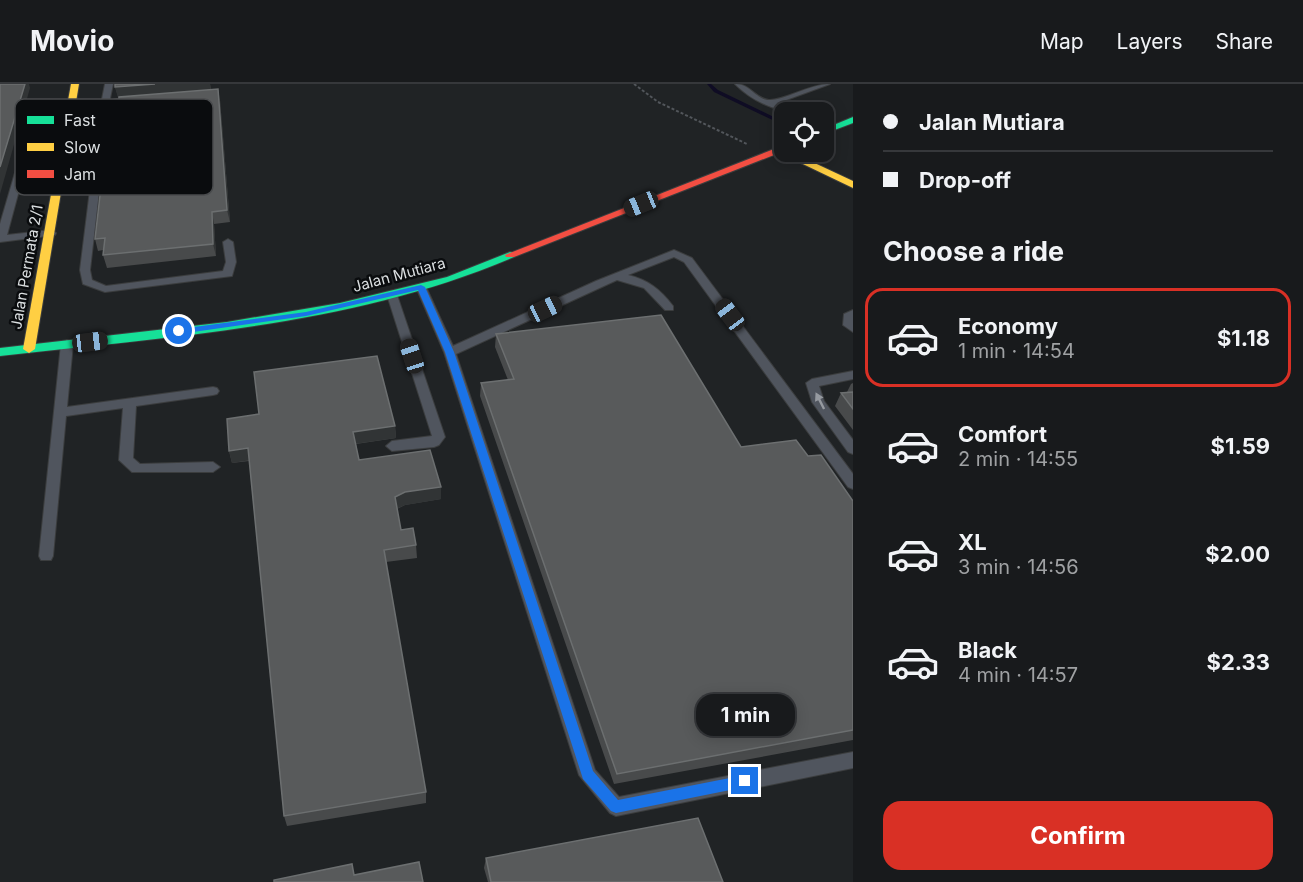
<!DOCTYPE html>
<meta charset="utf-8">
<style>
:root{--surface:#181a1c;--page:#212325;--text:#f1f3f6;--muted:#9fa1a3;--line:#36383b;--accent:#d93025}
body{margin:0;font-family:Inter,sans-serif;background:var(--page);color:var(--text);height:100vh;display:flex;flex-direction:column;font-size:22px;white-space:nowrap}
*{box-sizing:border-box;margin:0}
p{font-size:20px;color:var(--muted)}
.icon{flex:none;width:33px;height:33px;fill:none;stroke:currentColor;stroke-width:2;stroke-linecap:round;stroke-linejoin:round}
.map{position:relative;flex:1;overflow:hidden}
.drawer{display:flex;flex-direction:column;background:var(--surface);width:450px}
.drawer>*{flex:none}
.hud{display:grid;align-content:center;height:132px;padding:0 30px;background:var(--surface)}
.buttons{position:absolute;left:774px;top:18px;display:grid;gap:12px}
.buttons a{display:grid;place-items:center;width:60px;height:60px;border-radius:12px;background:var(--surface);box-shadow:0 3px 15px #0003,0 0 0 2px var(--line);font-size:30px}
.end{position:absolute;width:27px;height:27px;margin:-14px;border:8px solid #1a73e8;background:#fff;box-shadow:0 0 0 3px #fff}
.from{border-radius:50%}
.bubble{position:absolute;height:42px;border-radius:18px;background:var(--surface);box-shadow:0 3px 15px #0003,0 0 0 2px var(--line);font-size:20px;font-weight:700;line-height:42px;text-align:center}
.car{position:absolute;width:18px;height:36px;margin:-18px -9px;border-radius:8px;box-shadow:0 0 4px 2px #0007;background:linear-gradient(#222 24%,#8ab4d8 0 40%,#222 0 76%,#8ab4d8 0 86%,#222 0)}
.hud b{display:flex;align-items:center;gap:21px;height:57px;font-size:22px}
.hud b+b{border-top:2px solid var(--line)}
.hud i{width:15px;height:15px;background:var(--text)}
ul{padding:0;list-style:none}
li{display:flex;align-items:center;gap:18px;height:99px;margin:0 12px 9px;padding:0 18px;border:3px solid transparent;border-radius:18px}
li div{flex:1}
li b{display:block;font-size:22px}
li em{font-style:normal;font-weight:700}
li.selected{border-color:var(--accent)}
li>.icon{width:54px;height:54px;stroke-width:1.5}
h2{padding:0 30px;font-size:27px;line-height:72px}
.action{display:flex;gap:12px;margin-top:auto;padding:12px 30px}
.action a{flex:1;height:69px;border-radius:18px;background:var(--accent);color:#fff;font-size:24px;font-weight:700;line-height:69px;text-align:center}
header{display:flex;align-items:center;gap:36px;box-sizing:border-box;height:84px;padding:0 30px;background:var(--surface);border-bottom:2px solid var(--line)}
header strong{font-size:28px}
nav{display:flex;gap:33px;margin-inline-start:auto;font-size:21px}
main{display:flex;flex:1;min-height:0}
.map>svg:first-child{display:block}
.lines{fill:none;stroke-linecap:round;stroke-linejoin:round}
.stream{fill:#0f0c24;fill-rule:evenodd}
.lane-casing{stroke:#3b3d3e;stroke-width:2}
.fast-casing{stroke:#3b3d3e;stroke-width:2}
.slow-casing{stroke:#3b3d3e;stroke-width:2}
.jam-casing{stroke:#3b3d3e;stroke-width:2}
.path{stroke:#52565b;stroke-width:2;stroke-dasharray:3 2;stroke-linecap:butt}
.lane{fill:#50555e;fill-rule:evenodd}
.fast{fill:#16e098;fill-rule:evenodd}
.slow{fill:#ffcf43;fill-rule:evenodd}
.jam{fill:#f24e42;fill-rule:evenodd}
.wall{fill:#484a4b}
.shaded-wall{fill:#313435}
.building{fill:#585a5b;stroke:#6c6f70;stroke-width:1.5}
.oneway{fill:#969aa0}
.route{fill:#1a73e8}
.labels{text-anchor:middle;stroke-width:5;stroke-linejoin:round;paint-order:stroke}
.far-street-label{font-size:15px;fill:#dbdfe1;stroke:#0a0c0e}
.key{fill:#0a0c0e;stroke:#494b4d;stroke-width:1.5}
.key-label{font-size:16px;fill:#dbdfe1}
</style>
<header>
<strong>Movio</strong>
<nav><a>Map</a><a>Layers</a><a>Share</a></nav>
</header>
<main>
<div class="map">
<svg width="853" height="798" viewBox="0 0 853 798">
<rect width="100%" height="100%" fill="#202325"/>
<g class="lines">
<path class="stream" d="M707 0H711L718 6 784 38V40H781L714 8Z"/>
<defs>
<g id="lane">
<path d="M105 0H113L108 24 68 29V25L101 20Z"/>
<path d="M735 0C751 0 755 15 769 16 783 17 810 0 830 0L778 19 798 28C775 28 751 16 735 0Z"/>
<path d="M101 52 105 55 90 186 92 196 106 202 223 187 226 178 223 158 228 155 233 158 236 178 232 192 105 208 83 200 80 186 96 58 66 60 62 57 66 54Z"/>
<path d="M17 82 25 84 7 151 51 146 56 149 55 151 0 158V140Z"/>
<path d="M674 166 692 174 853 390V405L848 403 684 178 674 173 628 191C648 196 660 205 673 222V226H665L644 204 617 196 456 270 595 686 619 713 853 668V684L616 732 610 729 579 691 444 268 416 203 421 200 426 203 453 262 596 197Z"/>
<path d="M392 208 397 211 445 353 439 361 434 363 392 367 386 362 392 357 432 352 387 211Z"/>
<path d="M853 226V248L843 241 844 230Z"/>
<path d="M67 256 73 260 67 323 213 303 217 304 219 307 217 310 213 311 136 322 133 374 140 380 213 378 220 383 213 388H132L119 376 123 324 66 332 53 472 51 476H41L39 472 61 260Z"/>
<path d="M853 287V295L819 302 824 317 853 356V370L848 368 812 318 806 299 812 295Z"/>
</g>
<g id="fast">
<path d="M853 33V39L824 50V45Z"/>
<path d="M510 168 514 169V173C353 242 172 252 0 272V264L227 238 340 219 447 193Z"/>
</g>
<g id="slow">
<path d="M71 0H79L35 265 29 269 23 265Z"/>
<path d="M784 65V68H791L853 97V104L782 70 781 68Z"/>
</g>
<path id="jam" d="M784 61V67L514 173H506L505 171Z"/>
</defs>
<use href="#lane" class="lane-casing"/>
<use href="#fast" class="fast-casing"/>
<use href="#slow" class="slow-casing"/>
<use href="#jam" class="jam-casing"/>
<path class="path" d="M634 0 658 18 747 60"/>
<use href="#lane" class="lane"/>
<use href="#fast" class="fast"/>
<use href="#slow" class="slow"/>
<use href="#jam" class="jam"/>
</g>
<g class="wall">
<path d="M115 0H210L211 6 220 16 230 138 214 140 216 172 107 184 103 171V166L98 167 95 155 119 15 115 3Z"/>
<path d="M496 250 741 363 808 372 853 417V656L614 700 480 312 481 299 508 296 495 263Z"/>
<path d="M853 299V346L835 322 841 309 847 308 851 300Z"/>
<path d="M395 342 396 354 356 360 359 376 441 403V415L405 421 397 425 401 446 416 461 417 474 386 478 426 708V719L287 742 284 732 249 377 232 379 229 367Z"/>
<path d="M486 774 723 798H488L484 784Z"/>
</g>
<g class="shaded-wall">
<path d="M25 0H29L30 4 0 110V83Z"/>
<path d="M155 0H210L211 6 118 14 115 3Z"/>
<path d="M218 5 220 16 230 138 227 126Z"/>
<path d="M212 128 214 140 216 172 213 160Z"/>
<path d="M395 342 396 354 354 360 353 348Z"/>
<path d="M248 364 251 376 232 379 229 367Z"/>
<path d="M441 403V415L405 421 396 425 395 413 405 408Z"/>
</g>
<g class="building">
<path d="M0 0H25L0 83Z"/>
<path d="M115 0H155L115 3Z"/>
<path d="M218 5 227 126 212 128 213 160 103 171 105 154 95 155 111 16 119 15V13Z"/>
<path d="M661 231 741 363 796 356 808 372 821 371 853 417V646L617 690 481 299 514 295 496 250Z"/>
<path d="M377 272 395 342 353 348 359 376 430 366 441 403 405 408 395 413 401 446 413 444 416 461 384 466 426 708 284 732 248 364 229 367 227 335 259 330 254 288Z"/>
<path d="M853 308V325L841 309Z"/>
<path d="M698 734 723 798H491L486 774Z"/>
<path d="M419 778 423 798H274V796L352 780 354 791Z"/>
</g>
<defs><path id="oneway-solid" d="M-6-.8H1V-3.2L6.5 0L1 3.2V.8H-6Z" transform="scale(1.5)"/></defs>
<use class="oneway" href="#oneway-solid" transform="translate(820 317) rotate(-117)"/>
<path class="route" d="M421 201 425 203 454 268 593 687 618 716 745 691 750 693 751 697 750 702 616 729 611 727 583 695 445 268 418 206 306 232 179 250 175 247 179 245 306 228Z"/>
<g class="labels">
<g class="far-street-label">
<text transform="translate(27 183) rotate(-80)" y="5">Jalan Permata 2/1</text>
<text transform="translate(399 191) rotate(-15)" y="5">Jalan Mutiara</text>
</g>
</g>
<rect x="15" y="15" width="198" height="96" rx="9" class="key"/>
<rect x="27" y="32" width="27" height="8" fill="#16e098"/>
<rect x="27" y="59" width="27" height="8" fill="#ffcf43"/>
<rect x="27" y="86" width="27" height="8" fill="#f24e42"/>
<g class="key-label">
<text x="64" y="42">Fast</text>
<text x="64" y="69">Slow</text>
<text x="64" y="96">Jam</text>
</g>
</svg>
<div class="buttons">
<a><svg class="icon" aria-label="locate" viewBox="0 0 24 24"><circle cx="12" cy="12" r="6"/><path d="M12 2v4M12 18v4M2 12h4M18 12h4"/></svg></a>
</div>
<i class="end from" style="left:179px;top:247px"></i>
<i class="end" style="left:745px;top:697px"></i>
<div class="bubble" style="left:696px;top:610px;width:99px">1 min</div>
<i class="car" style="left:641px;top:120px;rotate:248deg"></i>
<i class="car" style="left:545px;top:225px;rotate:65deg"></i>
<i class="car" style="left:730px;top:231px;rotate:323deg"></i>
<i class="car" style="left:90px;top:258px;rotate:83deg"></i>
<i class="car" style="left:412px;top:272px;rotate:342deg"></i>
</div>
<section class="drawer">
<div class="hud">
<b><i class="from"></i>Jalan Mutiara</b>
<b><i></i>Drop-off</b>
</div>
<h2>Choose a ride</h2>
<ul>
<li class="selected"><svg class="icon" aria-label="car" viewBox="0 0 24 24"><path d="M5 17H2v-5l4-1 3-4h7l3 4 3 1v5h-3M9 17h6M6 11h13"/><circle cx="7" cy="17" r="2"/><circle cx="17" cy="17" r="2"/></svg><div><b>Economy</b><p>1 min · 14:54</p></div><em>$1.18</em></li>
<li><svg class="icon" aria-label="car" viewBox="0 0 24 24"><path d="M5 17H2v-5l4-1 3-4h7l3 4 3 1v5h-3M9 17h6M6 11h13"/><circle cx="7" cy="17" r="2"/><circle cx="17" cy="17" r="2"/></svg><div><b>Comfort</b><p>2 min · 14:55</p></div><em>$1.59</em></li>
<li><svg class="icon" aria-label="car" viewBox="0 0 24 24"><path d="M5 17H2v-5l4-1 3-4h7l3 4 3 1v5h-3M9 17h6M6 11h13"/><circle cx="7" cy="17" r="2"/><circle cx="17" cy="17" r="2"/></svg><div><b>XL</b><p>3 min · 14:56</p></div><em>$2.00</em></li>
<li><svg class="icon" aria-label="car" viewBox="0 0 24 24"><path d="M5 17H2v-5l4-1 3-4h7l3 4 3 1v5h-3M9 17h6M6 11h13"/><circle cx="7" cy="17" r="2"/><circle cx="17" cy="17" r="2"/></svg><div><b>Black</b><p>4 min · 14:57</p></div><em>$2.33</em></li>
</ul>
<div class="action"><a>Confirm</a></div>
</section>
</main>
